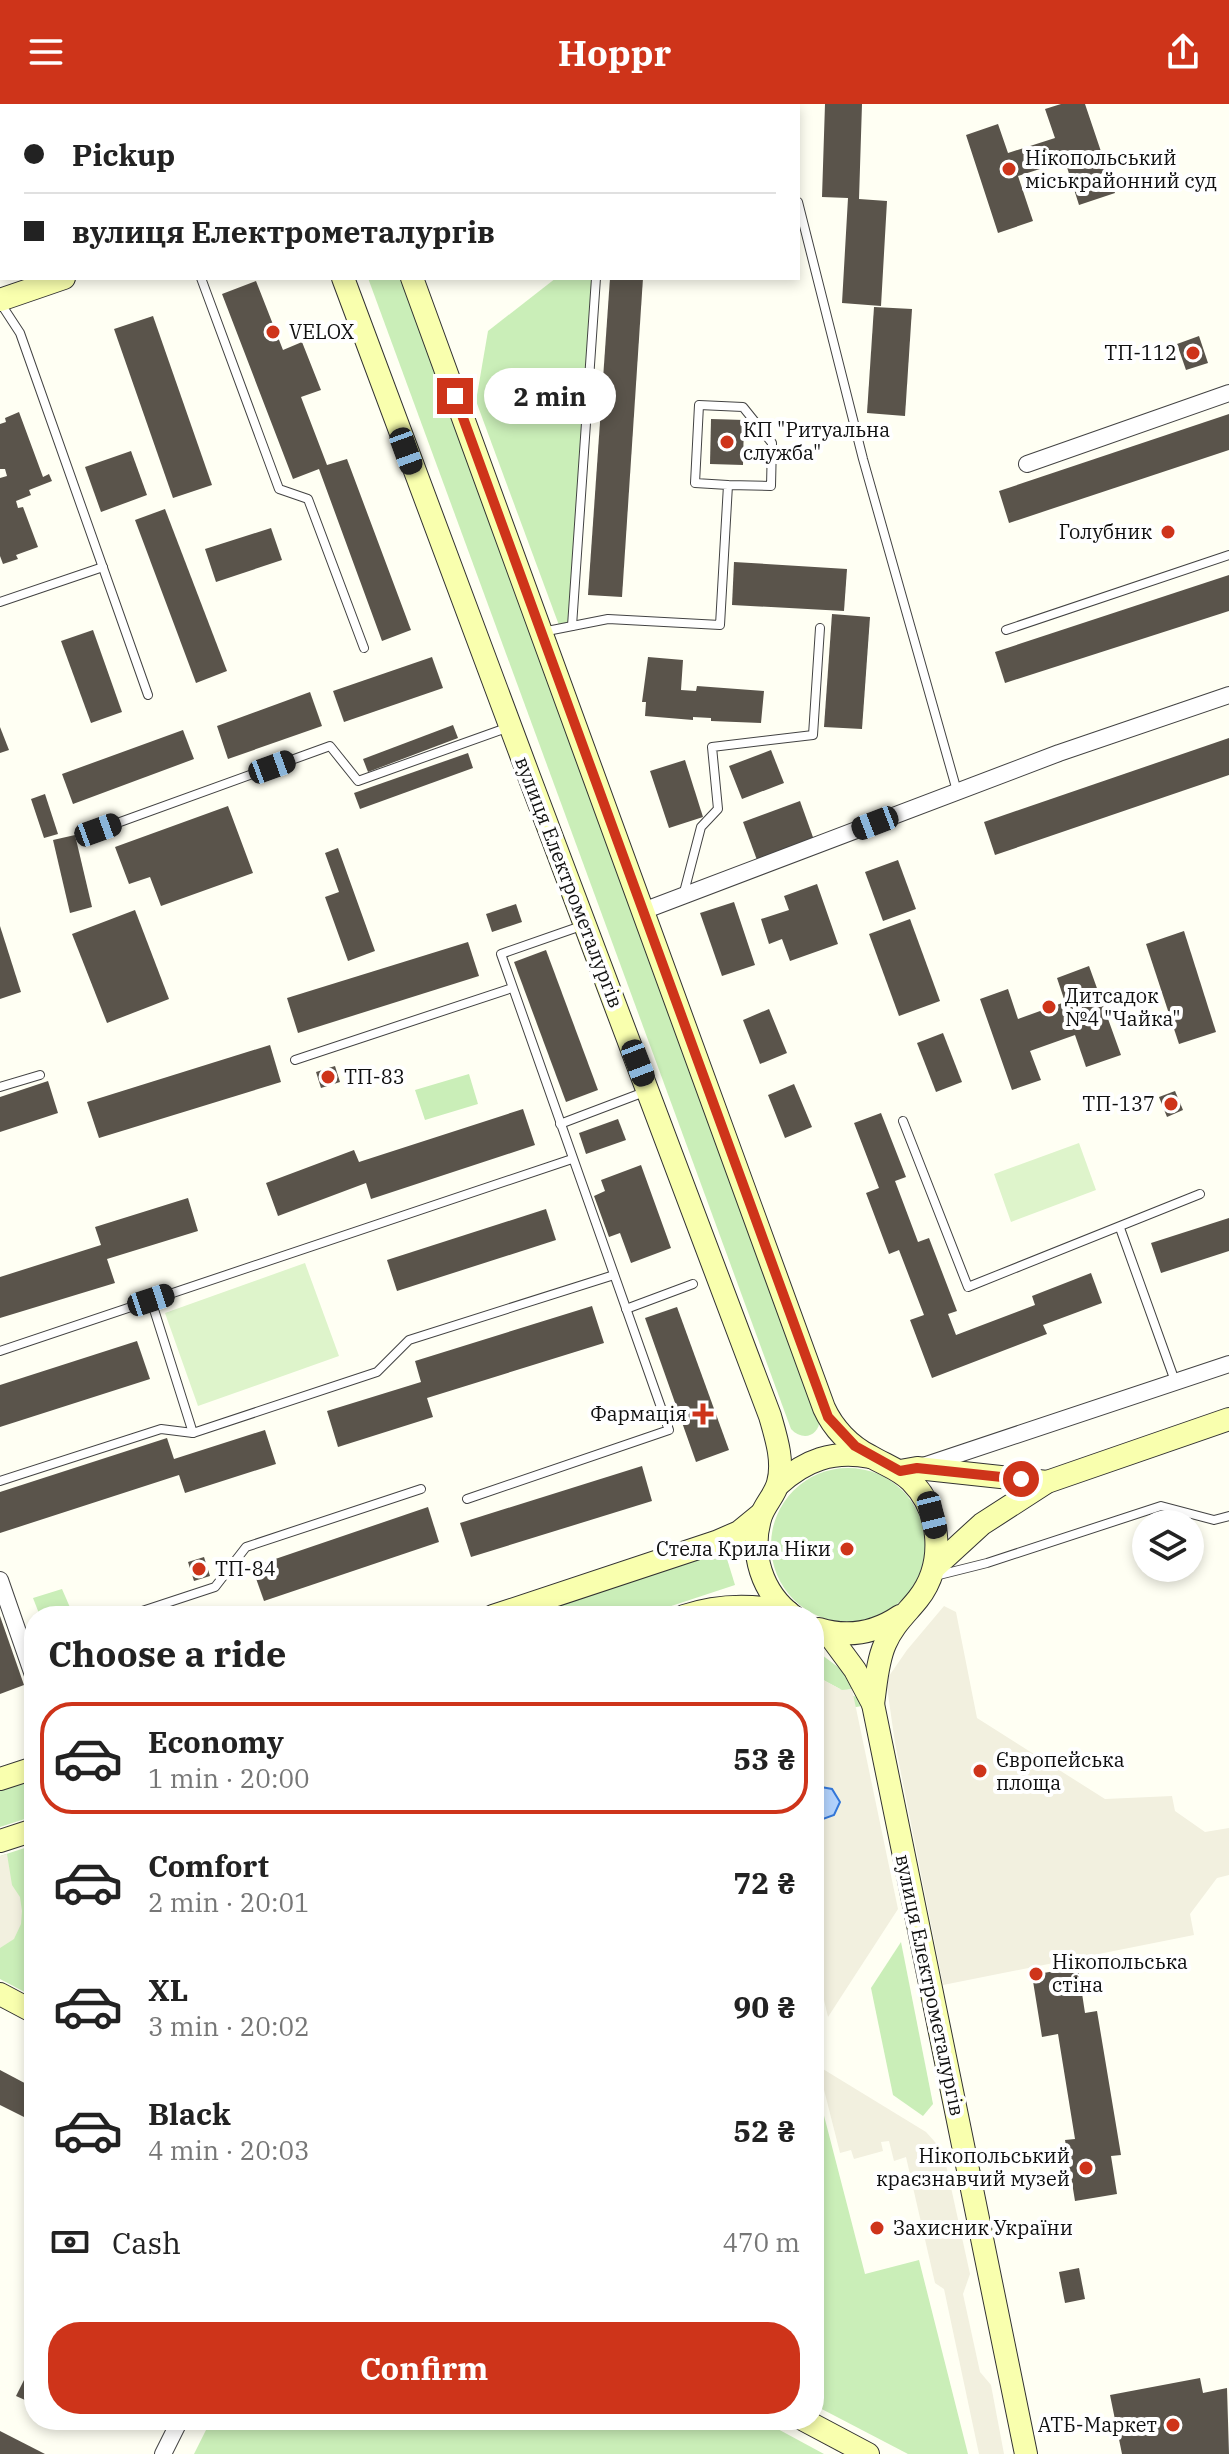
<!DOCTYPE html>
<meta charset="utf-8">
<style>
:root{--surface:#fff;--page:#f2f2f2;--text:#222;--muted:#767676;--line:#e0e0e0;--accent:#ce341a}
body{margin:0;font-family:"IBM Plex Serif",serif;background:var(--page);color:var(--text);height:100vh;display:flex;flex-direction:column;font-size:30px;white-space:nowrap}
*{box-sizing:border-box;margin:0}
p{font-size:26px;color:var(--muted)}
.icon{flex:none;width:44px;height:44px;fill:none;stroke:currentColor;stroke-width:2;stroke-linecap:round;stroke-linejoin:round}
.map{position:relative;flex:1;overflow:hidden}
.drawer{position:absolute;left:24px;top:1502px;width:800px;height:824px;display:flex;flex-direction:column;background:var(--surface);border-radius:32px;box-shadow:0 4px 12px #0003}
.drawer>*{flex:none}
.banner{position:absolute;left:0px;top:0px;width:800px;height:176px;box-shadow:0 4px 12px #0003;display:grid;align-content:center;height:176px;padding:0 24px;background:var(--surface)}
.fabs{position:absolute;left:1132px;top:1406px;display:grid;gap:16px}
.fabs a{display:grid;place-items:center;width:72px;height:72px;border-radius:50%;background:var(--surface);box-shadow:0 4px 12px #0003;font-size:40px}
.end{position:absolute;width:36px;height:36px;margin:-18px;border:10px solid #ce341a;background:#fff;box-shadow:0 0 0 4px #fff}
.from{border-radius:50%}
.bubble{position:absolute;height:56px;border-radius:28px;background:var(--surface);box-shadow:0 4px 12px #0003;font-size:26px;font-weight:700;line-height:56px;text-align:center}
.car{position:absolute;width:24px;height:48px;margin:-24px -12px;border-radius:10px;box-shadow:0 0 6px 2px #0007;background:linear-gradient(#222 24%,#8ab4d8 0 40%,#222 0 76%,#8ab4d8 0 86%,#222 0)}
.banner b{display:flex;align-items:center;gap:28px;height:76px;font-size:30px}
.banner b+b{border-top:2px solid var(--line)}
.banner i{width:20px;height:20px;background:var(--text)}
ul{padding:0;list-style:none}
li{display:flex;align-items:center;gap:24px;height:112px;margin:0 16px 12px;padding:0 8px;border:4px solid transparent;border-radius:32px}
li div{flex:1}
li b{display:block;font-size:30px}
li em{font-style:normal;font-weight:700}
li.selected{border-color:var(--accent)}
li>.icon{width:72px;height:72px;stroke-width:1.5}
h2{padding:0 24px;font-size:36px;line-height:96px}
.pay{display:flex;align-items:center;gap:20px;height:88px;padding:0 24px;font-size:30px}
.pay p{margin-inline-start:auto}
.cta{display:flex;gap:16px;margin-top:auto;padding:16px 24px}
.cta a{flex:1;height:92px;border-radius:32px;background:var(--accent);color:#fff;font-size:32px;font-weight:700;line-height:92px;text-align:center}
header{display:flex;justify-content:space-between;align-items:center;height:104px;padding:0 24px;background:var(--accent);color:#fff;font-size:36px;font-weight:700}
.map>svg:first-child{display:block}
.green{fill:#caeeb8}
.pitch{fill:#def4cb}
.plaza{fill:#f2f0df}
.water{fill:#b2d2fc;stroke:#3377d9;stroke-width:2}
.building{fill:#5a544b}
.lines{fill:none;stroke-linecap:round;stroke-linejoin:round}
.service-casing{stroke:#434343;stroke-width:10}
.minor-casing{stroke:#434343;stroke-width:18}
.secondary-casing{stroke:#323232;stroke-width:24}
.service{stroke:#fff;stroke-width:8}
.minor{stroke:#fff;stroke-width:16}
.secondary{stroke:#f9ffae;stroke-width:22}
.route{stroke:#ce341a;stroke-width:10}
.poi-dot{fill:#ce341a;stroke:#fff;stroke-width:3}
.labels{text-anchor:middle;stroke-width:8;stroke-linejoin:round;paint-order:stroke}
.poi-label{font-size:20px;fill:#101010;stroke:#fff;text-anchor:start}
.street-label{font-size:20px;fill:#101010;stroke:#fff}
</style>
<header><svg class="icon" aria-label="menu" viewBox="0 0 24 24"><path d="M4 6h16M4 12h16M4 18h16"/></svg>Hoppr<svg class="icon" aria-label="share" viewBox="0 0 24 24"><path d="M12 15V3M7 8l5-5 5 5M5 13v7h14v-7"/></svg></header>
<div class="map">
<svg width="1229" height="2350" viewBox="0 0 1229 2350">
<rect width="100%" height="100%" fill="#fffff3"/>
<g class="green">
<path d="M368 174H401L820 1315C819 1332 803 1338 791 1325Z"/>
<path d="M556 174H596L572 522 560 524 476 297 488 227Z"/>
<path d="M469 970 478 1000 425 1016 415 986Z"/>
<circle cx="848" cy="1441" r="77"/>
<path d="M723 1442 735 1481 641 1512H514Z"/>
<path d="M62 1485 72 1508 59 1512H40L33 1494Z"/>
<path d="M814 1545 846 1569 852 1585 842 1587 873 1600 845 1605 840 1585 814 1571Z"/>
<path d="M34 1674V1712L0 1723V1685Z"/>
<path d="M34 1741V1893L0 1875V1752Z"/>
<path d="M901 1838 933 2000 923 2012 893 1991 871 1884Z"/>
<path d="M814 1973 865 2170 919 2156 968 2350H908L814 2301Z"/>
<path d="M211 2316H761L824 2350H194Z"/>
</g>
<g class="pitch">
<path d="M1079 1039 1096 1086 1011 1118 994 1070Z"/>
<path d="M305 1159 339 1252 198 1302 165 1209Z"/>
</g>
<g class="plaza">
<path d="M944 1502 956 1508 977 1614 1105 1695 1172 1692 1175 1707 1205 1728 1229 1724V1771L1217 1774 1190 1810 1194 1831 943 1881 895 1639 887 1583 889 1572 907 1546Z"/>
<path d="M814 1571 842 1586 852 1585 898 1805 828 1913 814 1853Z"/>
<path d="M7 1750 12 1781 20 1793 22 1807 21 1820 14 1835 0 1844V1752Z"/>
<path d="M818 1962 926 2028 943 2047 970 2170 963 2190 980 2268 991 2281 1004 2350H979L944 2185 935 2179 906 2053 894 2057 889 2037 881 2038 883 2047 854 2055 851 2046 840 2049Z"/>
</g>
<path class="water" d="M821 1683 832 1685 840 1698 834 1711 823 1715 814 1712V1686Z"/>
<g class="building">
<path d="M825 0H862L859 95 887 97 881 202 842 199 848 94 822 93Z"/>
<path d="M1061 0H1085L1115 89 1079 101 1065 57 1018 72 1033 117 998 129 966 31 998 20 1008 49 1055 34 1045 5Z"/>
<path d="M610 174H643L622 493 588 491Z"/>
<path d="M256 177 283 246 302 238 321 286 301 293 327 361 347 355 411 526 382 537 319 365 293 375 222 190Z"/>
<path d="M874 203 912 205 905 312 867 309Z"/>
<path d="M153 212 212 381 173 394 114 225Z"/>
<path d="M1199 232 1208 259 1186 266 1177 240Z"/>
<path d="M19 308 43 373 49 370 52 377 29 386 31 391 16 397 18 404 23 403 38 443 16 451 18 455 3 460 0 452V374L7 372 5 365H0V320L6 318 5 314Z"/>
<path d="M1229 310V346L1009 419 999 387Z"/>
<path d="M711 315 744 316 743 361 710 360Z"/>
<path d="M131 347 147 391 101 408 85 363Z"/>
<path d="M165 405 227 567 196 579 135 416Z"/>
<path d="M1171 422 1175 432 1165 435 1161 425Z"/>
<path d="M271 424 282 456 216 478 205 445Z"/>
<path d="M734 458 847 465 844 507 732 501Z"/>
<path d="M1229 471V507L1005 579 995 548Z"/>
<path d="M832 510 870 513 862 625 824 623Z"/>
<path d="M93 526 122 608 91 619 61 537Z"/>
<path d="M432 553 443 584 344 618 333 587Z"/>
<path d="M648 553 683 556 681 586 696 587 697 582 764 587 761 619 711 617V614L693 613V616L645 612 646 598H642Z"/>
<path d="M310 588 322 622 228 655 217 622Z"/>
<path d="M453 621 458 634 368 668 363 655Z"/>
<path d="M0 623 9 646 0 649Z"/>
<path d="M183 626 194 655 73 700 62 670Z"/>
<path d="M1229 634V671L995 751 984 718Z"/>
<path d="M771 646 784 679 742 695 729 662Z"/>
<path d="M468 649 473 664 360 705 354 689Z"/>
<path d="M685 656 703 713 669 724 650 667Z"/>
<path d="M45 690 58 730 44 734 31 695Z"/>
<path d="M800 697 814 736 757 756 743 718Z"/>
<path d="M228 702 253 769 161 802 150 773 129 780 115 743Z"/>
<path d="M75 731 92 803 70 809 53 736Z"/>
<path d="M338 744 375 847 348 857 325 793 339 788 325 749Z"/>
<path d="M898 756 916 805 883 817 865 768Z"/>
<path d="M817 780 838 840 790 857 782 835 769 840 761 815 789 806 784 792Z"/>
<path d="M734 798 755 861 722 872 700 809Z"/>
<path d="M516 800 522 818 492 828 486 810Z"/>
<path d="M135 806 169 895 107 919 72 830Z"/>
<path d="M910 815 940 897 899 912 869 830Z"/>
<path d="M0 822 21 888 0 895Z"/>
<path d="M1184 827 1216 928 1179 940 1146 840Z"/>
<path d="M468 838 479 872 298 929 287 894Z"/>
<path d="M546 846 598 986 566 998 514 858Z"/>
<path d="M1089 862 1121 951 1086 963 1075 931 1030 947 1041 976 1012 986 980 895 1008 885 1018 915 1065 898 1057 874Z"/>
<path d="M769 905 787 949 760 960 743 916Z"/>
<path d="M943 929 962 978 936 988 917 939Z"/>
<path d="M270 941 281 978 99 1034 87 998Z"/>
<path d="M335 962 340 978 321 984 316 968Z"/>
<path d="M48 977 58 1009 0 1028V993Z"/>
<path d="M794 980 812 1023 785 1034 768 991Z"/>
<path d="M1175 987 1183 1006 1167 1013 1159 993Z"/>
<path d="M523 1005 535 1041 371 1095 366 1079 278 1112 266 1079 354 1046 359 1058Z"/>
<path d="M881 1009 906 1073 895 1077 918 1138 929 1134 957 1207 948 1210 956 1231 1035 1201 1032 1192 1091 1169 1102 1199 1043 1221 1047 1230 932 1274 910 1216 924 1211 899 1146 889 1150 866 1089 879 1084 854 1019Z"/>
<path d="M618 1015 626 1036 586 1050 579 1029Z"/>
<path d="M641 1061 671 1144 631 1159 620 1129 609 1133 594 1092 605 1087 601 1076Z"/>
<path d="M188 1094 198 1127 107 1155 115 1179 0 1214V1173L101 1141 95 1123Z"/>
<path d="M546 1105 556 1136 397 1187 387 1156Z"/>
<path d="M1229 1114V1147L1161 1169 1151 1139Z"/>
<path d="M592 1202 604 1239 427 1294 433 1313 338 1343 327 1307 421 1278 415 1257Z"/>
<path d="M677 1203 729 1346 696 1358 645 1214Z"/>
<path d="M137 1237 150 1275 0 1323V1281Z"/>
<path d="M265 1326 276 1360 185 1389 179 1371 0 1429V1388L167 1334 174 1355Z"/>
<path d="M642 1362 652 1397 471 1453 460 1419Z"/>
<path d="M428 1403 439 1438 264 1497 252 1463Z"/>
<circle cx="847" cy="1445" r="8"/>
<path d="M204 1453 210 1472 194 1477 188 1458Z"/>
<path d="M227 1503 230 1512H199V1511Z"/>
<path d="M0 1512 24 1581 0 1590Z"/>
<path d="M1078 1863 1085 1909 1097 1907 1121 2051 1111 2052 1117 2090 1075 2097 1065 2036 1075 2035 1058 1930 1042 1933 1032 1871Z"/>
<path d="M0 1966 34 1984V2018L0 2001Z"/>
<path d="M1079 2164 1085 2195 1065 2199 1059 2168Z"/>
<path d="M27 2270 34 2273V2300L16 2292Z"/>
<path d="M1200 2274 1203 2289 1227 2284 1229 2350H1122L1110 2291Z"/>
<path d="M67 2316H92L88 2326Z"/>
<path d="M0 2327 45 2350H0Z"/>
</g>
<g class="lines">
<defs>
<g id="service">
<path d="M34 0V2"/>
<path d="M774 0V2"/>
<path d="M0 54 2 53"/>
<path d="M798 98 863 355 957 687"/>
<path d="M201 174 279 385 308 395 364 544"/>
<path d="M1 200 20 229 148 591"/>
<path d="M0 498 103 463"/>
<path d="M572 522 596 174"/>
<path d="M1006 526 1229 451"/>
<path d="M542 528 608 515 720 521 728 381 771 382 772 339 743 303 699 301 695 379 728 381"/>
<path d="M98 726 330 642 358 677 509 623"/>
<path d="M683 792 701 723 718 705 712 643 813 631 820 524"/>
<path d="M295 956 512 884"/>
<path d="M0 983 40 971"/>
<path d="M903 1017 968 1183 1200 1090"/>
<path d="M560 1020 647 987"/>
<path d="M1120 1124 1175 1277"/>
<path d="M151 1196 193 1329"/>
<path d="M626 1205 693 1180"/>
<path d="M0 1247 572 1055"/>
<path d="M0 1377 161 1325 193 1329 377 1268 409 1236 614 1171"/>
<path d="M467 1395 669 1326 501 850 584 821"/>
<path d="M935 1472 987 1459 1161 1402 1214 1416 1229 1412"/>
<path d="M127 1512 215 1483 246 1443 421 1385"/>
</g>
<g id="minor">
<path d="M1027 360 1229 289"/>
<path d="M643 807 1059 649 1229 591"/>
<path d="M923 1362 1229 1260"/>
<path d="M0 1476 34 1574"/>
<path d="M163 2350 180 2316"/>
</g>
<g id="secondary">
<path d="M280 0 281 2"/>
<path d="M349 0 350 2"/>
<path d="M343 174C483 554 628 933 770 1312 776 1333 784 1357 778 1379 775 1391 765 1400 761 1412 749 1449 762 1489 793 1512"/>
<path d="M412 174 824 1304C833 1324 850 1342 870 1352 885 1361 899 1365 911 1377 942 1408 945 1461 918 1495 906 1510 893 1521 885 1540 877 1558 876 1580 873 1600"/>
<path d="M0 196 64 174"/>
<path d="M900 1367 917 1364 1047 1378"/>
<path d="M778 1381C805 1356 833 1346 870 1353"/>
<path d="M934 1464 982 1420 1047 1378 1229 1315"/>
<path d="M493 1512 716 1438 739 1428 761 1410"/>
<path d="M684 1512C719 1500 752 1500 788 1508"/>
<path d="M819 1525C848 1534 875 1529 900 1512"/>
<path d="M827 1528 855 1566 873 1600 1026 2350"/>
<path d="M0 1675 34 1664"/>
<path d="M0 1737 34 1726"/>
<path d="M0 1890 34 1908"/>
<path d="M804 2316 868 2350"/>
</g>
</defs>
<use href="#service" class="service-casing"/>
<use href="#minor" class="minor-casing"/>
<use href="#secondary" class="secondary-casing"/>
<use href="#service" class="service"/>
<use href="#minor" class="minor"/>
<use href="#secondary" class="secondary"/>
</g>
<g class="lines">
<path class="route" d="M455 292 828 1313 855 1342 900 1367 917 1364 1021 1375"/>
</g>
<g class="poi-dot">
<circle cx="1009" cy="65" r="8"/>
<circle cx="273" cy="228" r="8"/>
<circle cx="1193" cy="249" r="8"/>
<circle cx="727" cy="338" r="8"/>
<circle cx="1168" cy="428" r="8"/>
<circle cx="1049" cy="903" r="8"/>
<circle cx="328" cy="973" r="8"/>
<circle cx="1171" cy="1000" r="8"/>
<path d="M699 1298h8v8h8v8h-8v8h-8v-8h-8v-8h8z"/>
<circle cx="847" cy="1445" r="8"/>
<circle cx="199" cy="1465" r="8"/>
<circle cx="980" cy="1667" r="8"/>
<circle cx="1036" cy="1870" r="8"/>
<circle cx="1086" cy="2064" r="8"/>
<circle cx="877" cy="2124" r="8"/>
<circle cx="1173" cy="2321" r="8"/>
</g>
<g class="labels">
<g class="poi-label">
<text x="1025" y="61">Нікопольський<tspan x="1025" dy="23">міськрайонний суд</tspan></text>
<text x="289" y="235">VELOX</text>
<text x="1177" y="256" text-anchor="end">ТП-112</text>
<text x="743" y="333">КП "Ритуальна<tspan x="743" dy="23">служба"</tspan></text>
<text x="1152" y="435" text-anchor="end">Голубник</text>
<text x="1065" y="899">Дитсадок<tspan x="1065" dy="23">№4 "Чайка"</tspan></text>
<text x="344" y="980">ТП-83</text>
<text x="1155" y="1007" text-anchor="end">ТП-137</text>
<text x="687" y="1317" text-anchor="end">Фармація</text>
<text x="831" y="1452" text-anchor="end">Стела Крила Ніки</text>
<text x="215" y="1472">ТП-84</text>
<text x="996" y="1663">Європейська<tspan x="996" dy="23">площа</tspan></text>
<text x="1052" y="1865">Нікопольська<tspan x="1052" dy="23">стіна</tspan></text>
<text x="1070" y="2059" text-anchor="end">Нiкопольський<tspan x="1070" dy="23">краєзнавчий музей</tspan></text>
<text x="893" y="2131">Захисник України</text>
<text x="1157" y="2328" text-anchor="end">АТБ-Маркет</text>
</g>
<g class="street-label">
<text transform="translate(569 778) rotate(69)" y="7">вулиця Електрометалургів</text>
<text transform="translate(930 1881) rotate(78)" y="7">вулиця Електрометалургів</text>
</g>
</g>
</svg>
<div class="fabs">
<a><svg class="icon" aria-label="layers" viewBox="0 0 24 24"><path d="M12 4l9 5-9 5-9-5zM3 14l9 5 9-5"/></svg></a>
</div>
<i class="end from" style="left:1021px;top:1375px"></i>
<i class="end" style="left:455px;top:292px"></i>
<div class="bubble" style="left:484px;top:264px;width:132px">2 min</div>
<i class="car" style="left:406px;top:347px;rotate:160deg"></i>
<i class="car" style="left:272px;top:663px;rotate:70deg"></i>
<i class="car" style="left:875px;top:719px;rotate:249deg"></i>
<i class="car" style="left:98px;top:726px;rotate:70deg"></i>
<i class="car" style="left:638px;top:959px;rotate:159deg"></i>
<i class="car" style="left:151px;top:1196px;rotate:72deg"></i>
<i class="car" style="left:932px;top:1411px;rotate:166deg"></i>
<div class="banner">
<b><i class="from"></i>Pickup</b>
<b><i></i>вулиця Електрометалургів</b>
</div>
<section class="drawer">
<h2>Choose a ride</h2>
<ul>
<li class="selected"><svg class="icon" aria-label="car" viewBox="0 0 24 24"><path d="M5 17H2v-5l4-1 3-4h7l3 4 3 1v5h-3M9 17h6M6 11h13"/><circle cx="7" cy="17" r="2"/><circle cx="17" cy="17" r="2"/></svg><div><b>Economy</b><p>1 min · 20:00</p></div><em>53 ₴</em></li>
<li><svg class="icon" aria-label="car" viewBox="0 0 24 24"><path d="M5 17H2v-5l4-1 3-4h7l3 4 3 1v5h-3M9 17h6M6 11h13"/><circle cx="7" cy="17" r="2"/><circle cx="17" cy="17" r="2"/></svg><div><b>Comfort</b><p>2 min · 20:01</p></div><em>72 ₴</em></li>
<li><svg class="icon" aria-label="car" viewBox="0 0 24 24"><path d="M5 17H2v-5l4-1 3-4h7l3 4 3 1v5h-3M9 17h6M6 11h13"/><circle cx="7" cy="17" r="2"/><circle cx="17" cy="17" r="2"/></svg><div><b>XL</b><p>3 min · 20:02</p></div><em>90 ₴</em></li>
<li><svg class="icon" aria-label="car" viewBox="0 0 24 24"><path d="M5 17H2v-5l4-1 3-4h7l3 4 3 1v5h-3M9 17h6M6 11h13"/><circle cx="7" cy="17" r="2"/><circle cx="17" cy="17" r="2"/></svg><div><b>Black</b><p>4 min · 20:03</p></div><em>52 ₴</em></li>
</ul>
<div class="pay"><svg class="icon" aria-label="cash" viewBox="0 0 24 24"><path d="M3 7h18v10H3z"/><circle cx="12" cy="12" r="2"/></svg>Cash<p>470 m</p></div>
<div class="cta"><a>Confirm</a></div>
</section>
</div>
